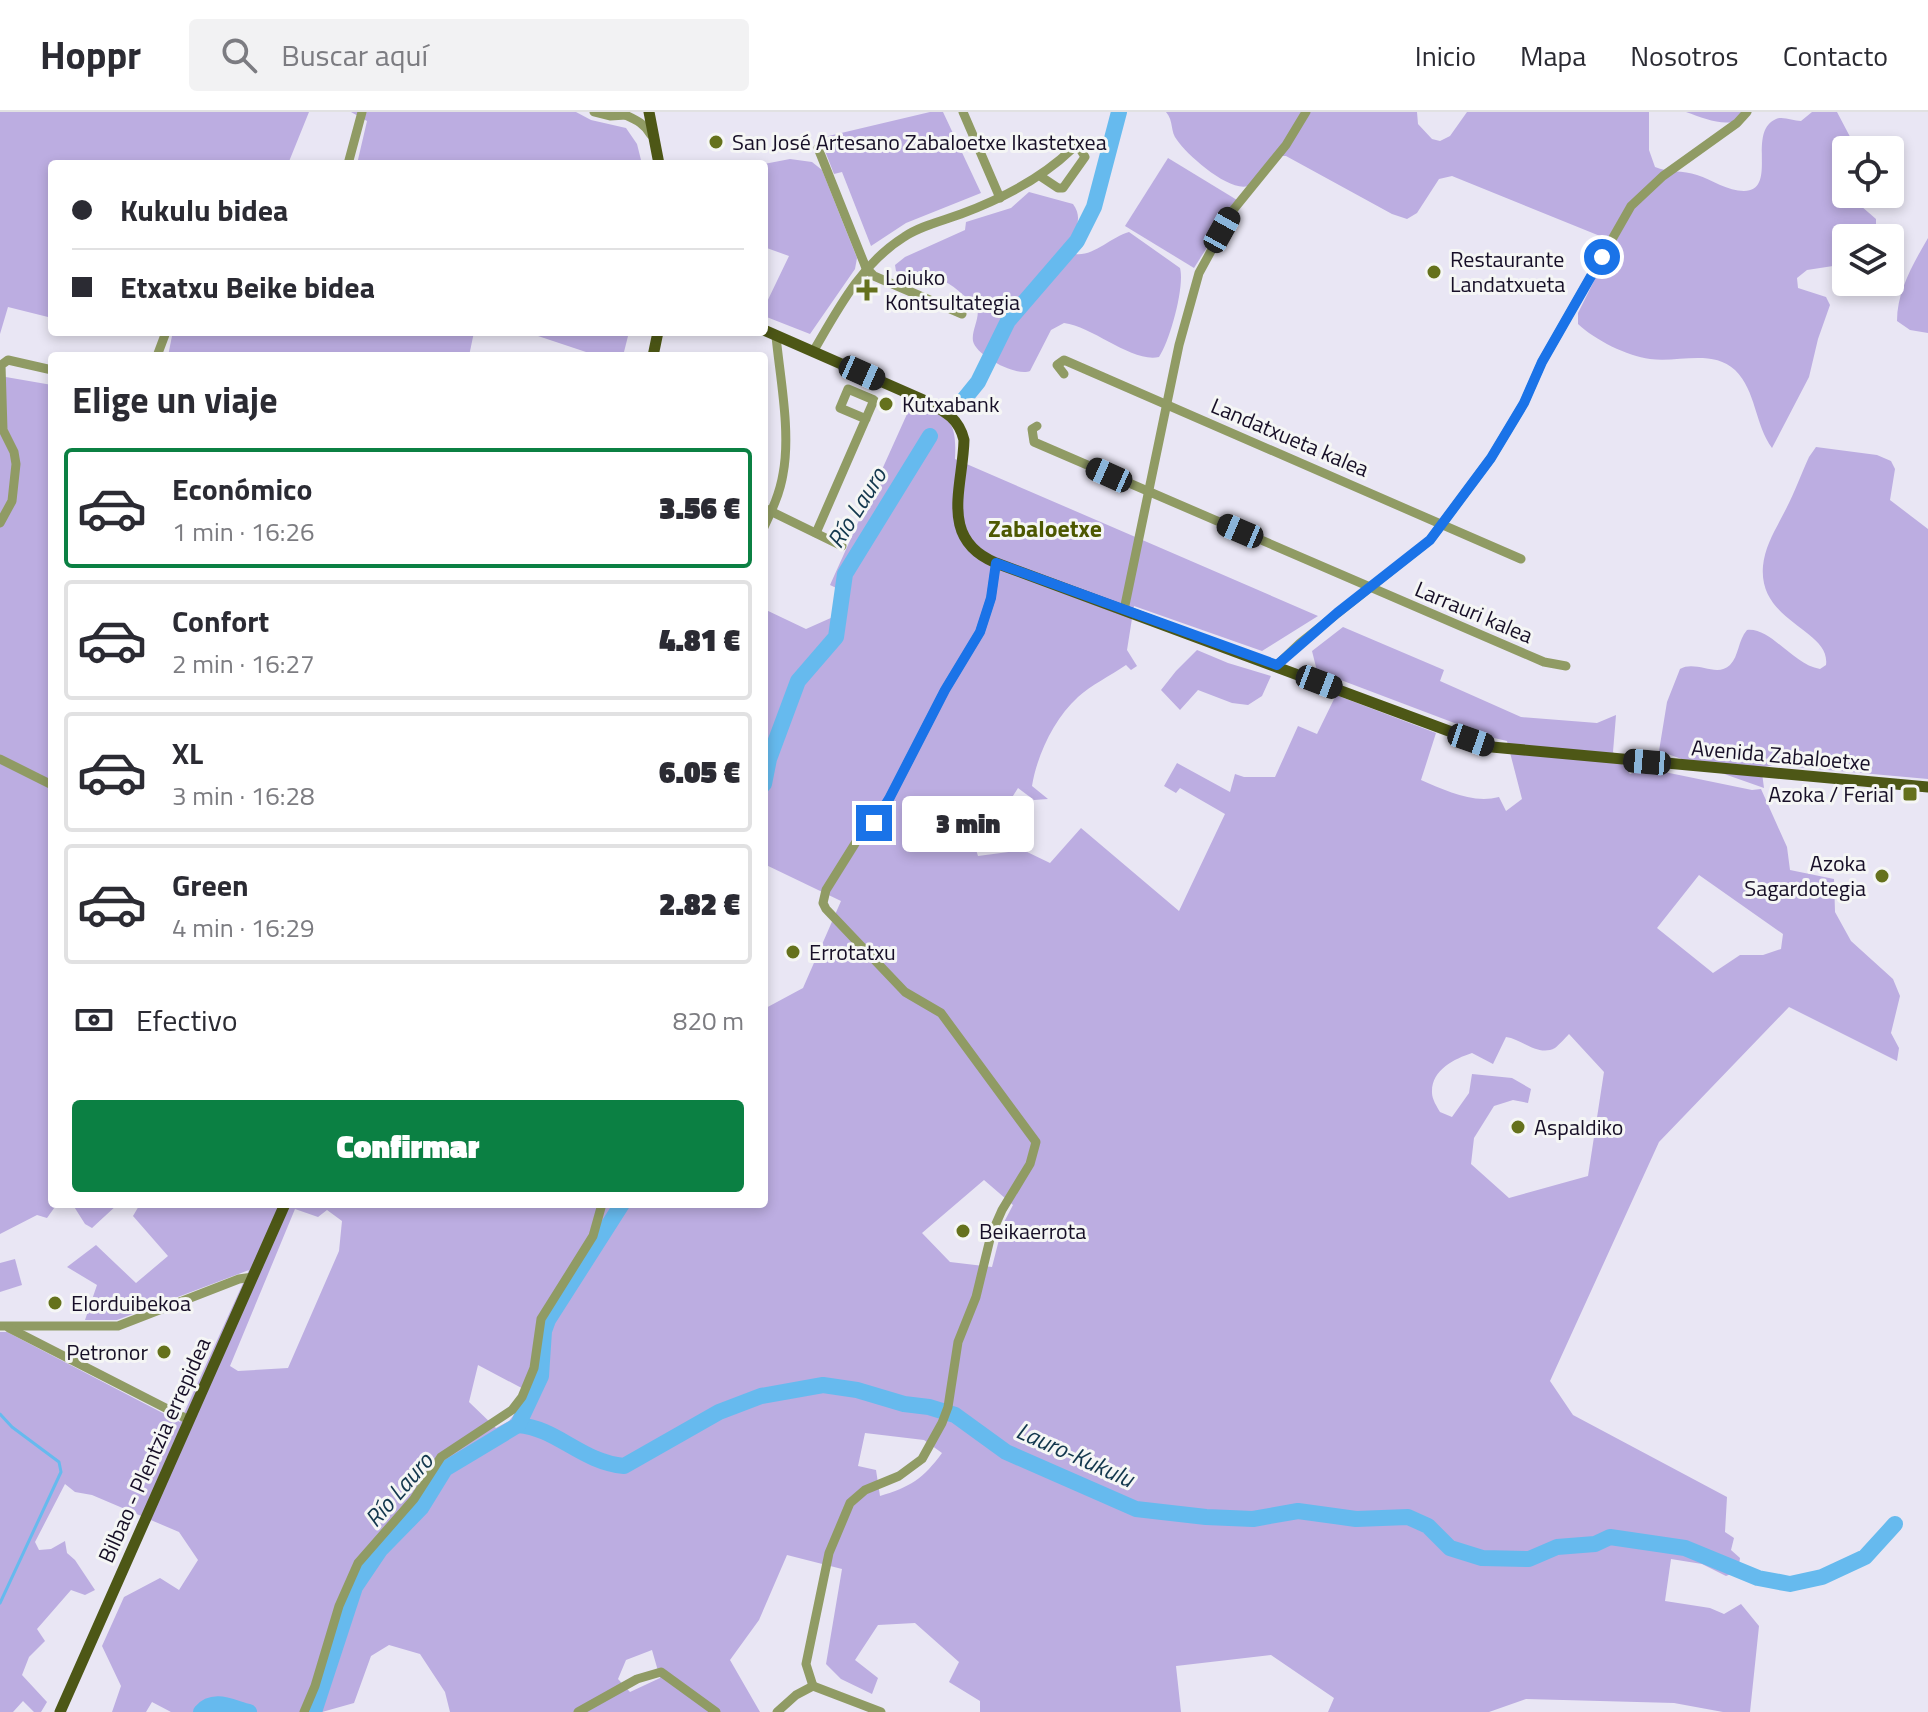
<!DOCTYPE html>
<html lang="es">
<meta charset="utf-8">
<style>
:root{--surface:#fff;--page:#f2f2f3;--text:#2b2b33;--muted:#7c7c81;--line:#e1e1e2;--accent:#0b8043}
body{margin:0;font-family:"Titillium Web",sans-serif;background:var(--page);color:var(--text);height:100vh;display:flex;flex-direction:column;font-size:30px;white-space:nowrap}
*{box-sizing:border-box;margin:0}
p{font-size:26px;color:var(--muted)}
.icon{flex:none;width:44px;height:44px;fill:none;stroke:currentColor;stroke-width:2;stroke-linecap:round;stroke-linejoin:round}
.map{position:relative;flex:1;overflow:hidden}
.side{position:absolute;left:48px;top:240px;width:720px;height:856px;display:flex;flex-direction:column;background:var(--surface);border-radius:8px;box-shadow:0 4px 12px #0003}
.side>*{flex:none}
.hud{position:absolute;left:48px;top:48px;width:720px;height:176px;border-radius:8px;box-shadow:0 4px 12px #0003;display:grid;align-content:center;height:176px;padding:0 24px;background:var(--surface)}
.controls{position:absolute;left:1832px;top:24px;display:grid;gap:16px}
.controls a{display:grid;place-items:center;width:72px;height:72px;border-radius:8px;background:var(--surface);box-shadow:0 4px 12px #0003;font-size:40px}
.end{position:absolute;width:36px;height:36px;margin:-18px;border:10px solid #1a73e8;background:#fff;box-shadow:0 0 0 4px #fff}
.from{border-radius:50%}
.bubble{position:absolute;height:56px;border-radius:8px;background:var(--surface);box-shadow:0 4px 12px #0003;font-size:26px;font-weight:800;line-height:56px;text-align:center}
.car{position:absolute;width:24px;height:48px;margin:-24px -12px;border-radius:10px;box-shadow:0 0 6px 2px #0007;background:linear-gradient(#222 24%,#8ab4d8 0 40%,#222 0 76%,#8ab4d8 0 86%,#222 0)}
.hud b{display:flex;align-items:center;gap:28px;height:76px;font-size:30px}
.hud b+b{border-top:2px solid var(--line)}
.hud i{width:20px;height:20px;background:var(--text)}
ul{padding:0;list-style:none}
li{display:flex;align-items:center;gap:24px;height:120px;margin:0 16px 12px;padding:0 8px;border:4px solid var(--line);border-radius:8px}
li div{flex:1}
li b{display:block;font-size:30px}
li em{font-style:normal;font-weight:800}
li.current{border-color:var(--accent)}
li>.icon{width:72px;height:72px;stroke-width:1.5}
h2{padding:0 24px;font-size:36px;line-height:96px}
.pay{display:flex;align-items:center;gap:20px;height:88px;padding:0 24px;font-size:30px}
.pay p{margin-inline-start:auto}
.action{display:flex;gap:16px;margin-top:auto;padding:16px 24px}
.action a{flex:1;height:92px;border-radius:8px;background:var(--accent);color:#fff;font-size:32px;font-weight:800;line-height:92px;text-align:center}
header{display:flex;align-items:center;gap:48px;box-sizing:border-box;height:112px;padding:0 40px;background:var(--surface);border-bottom:2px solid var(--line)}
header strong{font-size:38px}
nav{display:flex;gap:44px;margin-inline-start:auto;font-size:28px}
.search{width:560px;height:72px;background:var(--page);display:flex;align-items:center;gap:20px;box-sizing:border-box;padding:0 28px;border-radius:8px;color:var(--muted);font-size:30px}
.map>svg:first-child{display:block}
.green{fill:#bcade1;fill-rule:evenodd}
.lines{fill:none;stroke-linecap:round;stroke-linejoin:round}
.stream{stroke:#66baee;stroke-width:3}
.river{stroke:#66baee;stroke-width:16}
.minor{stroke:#909b64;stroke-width:9}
.major{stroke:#4d5716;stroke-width:11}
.route{stroke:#1a73e8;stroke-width:10}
.poi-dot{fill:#65711c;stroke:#f5f6f5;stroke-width:3}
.labels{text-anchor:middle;stroke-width:6;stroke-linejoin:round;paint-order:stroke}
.poi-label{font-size:22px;fill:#170f27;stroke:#f5f6f5;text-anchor:start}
.street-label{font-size:22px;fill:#170f27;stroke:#f5f6f5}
.water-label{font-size:24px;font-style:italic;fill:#12374d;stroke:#f5f6f5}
.neighbourhood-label{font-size:24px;font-weight:bold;fill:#4d5801;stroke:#f5f6f5}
</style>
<header>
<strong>Hoppr</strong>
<div class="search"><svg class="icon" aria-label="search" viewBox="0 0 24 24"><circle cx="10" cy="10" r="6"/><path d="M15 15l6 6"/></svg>Buscar aquí</div>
<nav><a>Inicio</a><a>Mapa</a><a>Nosotros</a><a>Contacto</a></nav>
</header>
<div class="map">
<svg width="1928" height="1600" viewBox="0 0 1928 1600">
<rect width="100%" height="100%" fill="#e9e6f4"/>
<g class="green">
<path d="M0 0H309L288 52H52V206L8 195 0 222Z"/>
<path d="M351 0H576L591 8 626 16 637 32 642 52H357L367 9Z"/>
<path d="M930 0H943L981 81 906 111 871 134 842 60 834 62 820 26Z"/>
<path d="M1166 0H1417L1418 12 1432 27 1440 29 1450 24 1467 0H1649V38L1655 55C1668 61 1683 58 1697 63 1712 68 1728 79 1744 79 1779 78 1746 20 1776 7 1783 4 1793 9 1801 9L1812 0H1837L1857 38H1846V82H1856L1861 94 1876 107V126H1846V152L1807 158 1797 166 1798 176 1826 185 1830 193 1818 227 1809 265 1772 336C1755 313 1756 278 1735 258 1712 237 1678 251 1650 247 1627 244 1595 228 1578 212V201L1609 139V130L1600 124 1452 64 1439 67 1417 101 1407 107 1392 102 1286 44H1280C1271 53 1260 69 1248 74 1229 80 1187 43 1177 28 1170 20 1174 9 1166 0Z"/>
<path d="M1686 0H1752C1732 19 1709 8 1686 0Z"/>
<path d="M1168 46 1237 88 1194 156 1125 114Z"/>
<path d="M790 47 812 50 822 58 857 146 855 157 810 222 764 204V196L789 144 764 135V52Z"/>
<path d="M1029 80 1073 92C1084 107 1074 117 1071 133L1075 142C1093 145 1111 125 1129 120L1180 156C1185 174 1170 229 1159 245 1132 251 1094 215 1064 211L1051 218 1030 259C1017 265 976 244 973 229 971 217 983 202 975 192 973 189 968 187 966 185 959 180 953 173 945 170 929 164 911 168 896 159L895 153 905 145 965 118 966 110 1011 96Z"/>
<path d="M1928 126V221L1910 218 1897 209C1897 179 1913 152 1928 126Z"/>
<path d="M181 220H474L469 244H168L172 224Z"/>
<path d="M526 220H629L623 244H598Z"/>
<path d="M0 264 52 273V1092H57L47 1106 37 1103 0 1122Z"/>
<path d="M912 291C949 307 957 305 955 347L1318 504 1262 539 1134 494 1127 538 1137 554 1131 558 1126 553C1110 564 1091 573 1078 585 1054 607 1037 643 1032 674L1048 687 1034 688 1018 676 1006 695 978 708 972 725 978 744 1023 738 1050 751 1081 716 1179 799 1225 702 1180 676 1176 681 1164 674 1177 651 1230 680 1235 662 1244 665H1275L1298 614 1317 622 1336 583 1436 621 1421 668C1445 678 1472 692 1499 685L1506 699 1522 687 1507 629 1494 626 1317 559 1312 539 1343 515 1444 558 1440 569 1521 605 1597 611 1616 603 1613 640 1630 662 1645 656 1752 678 1761 677 1787 735 1790 758 1834 767 1835 800 1851 829 1893 867 1900 884 1891 921 1899 936 1897 949 1789 895 1659 1030 1550 1269 1573 1303 1727 1385 1725 1420 1734 1426 1731 1438 1740 1446 1738 1459 1726 1464 1702 1452 1671 1447 1665 1489 1710 1496 1724 1502 1741 1492 1759 1514 1750 1600H1723L1674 1591 1526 1587 1489 1600H1328L1334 1586 1271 1543 1176 1554 1181 1600H980V1589L949 1570 959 1550 915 1511 878 1513 855 1548 878 1566 872 1582 841 1567 826 1552 842 1457 787 1443 759 1508 730 1548 760 1600H450L445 1580 420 1542 389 1533 371 1544 354 1591 322 1600H171L152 1590 146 1600H112L121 1574 102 1534 124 1485 160 1466 179 1478 198 1448 179 1420 92 1383 75 1380 65 1372 35 1430 39 1438 51 1437 65 1429 67 1441 75 1448 95 1478 85 1483 71 1478 37 1517 45 1529 29 1545 22 1563 47 1590 41 1600H34L23 1589 13 1600H0V1220H7L180 1310 249 1158 117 1208H85L97 1173 67 1155 96 1133 136 1171 168 1144 133 1104 140 1092H764V897L803 876 841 789 764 752V497L806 517 842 501 849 482 830 473ZM1699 763 1783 822 1781 837 1763 843H1740L1713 861 1657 816ZM1569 922 1604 960 1588 1064 1509 1086 1471 1052 1474 1026 1494 994 1513 988 1528 991 1531 977 1512 966 1472 962 1469 981 1452 1005 1440 1000C1437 995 1432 987 1432 981 1431 958 1454 947 1472 941L1493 952 1506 925C1522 927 1538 945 1555 936 1559 933 1565 926 1569 922ZM984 1068 1013 1093 1003 1112 992 1155 950 1150 922 1121ZM295 1097 318 1105 327 1098 342 1109 339 1139 288 1256 238 1259 230 1254ZM478 1253 531 1281 509 1309 496 1316 469 1290ZM865 1321 924 1328 942 1341C923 1367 910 1375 880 1384L876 1358 858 1354ZM652 1538 660 1566 630 1580 618 1567 626 1548Z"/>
<path d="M1816 335 1877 343 1891 349 1895 357 1890 388 1928 417V667L1773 653 1765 655 1762 661 1764 676 1659 639 1667 590 1680 557C1696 548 1717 566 1730 553 1739 544 1738 528 1747 518 1771 515 1793 553 1820 557L1826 553C1831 517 1758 511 1763 454 1765 433 1777 415 1786 397 1795 380 1801 362 1809 345Z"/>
<path d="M1197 538 1228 551 1271 564 1262 584 1248 593 1232 591 1198 578 1180 598 1161 578 1176 559Z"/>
<path d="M60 1092H118L92 1116 85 1112 73 1093 64 1096Z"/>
<path d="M15 1147 22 1173 0 1180V1151Z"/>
</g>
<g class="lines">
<path class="stream" d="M0 1302 12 1315 59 1350 61 1360 0 1491"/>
<g class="river">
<path d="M961 291 978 270 1008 209 1077 129 1094 95 1119 0"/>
<path d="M764 672 769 647 798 569 836 525 845 462 930 324"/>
<path d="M518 1313C557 1316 581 1350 624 1354L719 1300 761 1284 823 1273 857 1278 904 1292 929 1295 955 1303 1006 1340 1136 1397 1206 1405 1253 1407 1298 1399 1356 1407 1408 1405 1428 1414 1450 1436 1482 1446 1529 1447 1557 1435 1595 1432 1610 1425 1685 1436 1758 1466 1790 1472 1822 1465 1865 1445 1895 1412"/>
<path d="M201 1600C214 1585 232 1596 249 1600"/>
<path d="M314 1600 355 1475 380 1438 421 1396 445 1357 518 1313 541 1264 544 1219 548 1208 622 1092"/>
</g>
<g class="minor">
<path d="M594 0 610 4 626 3"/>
<path d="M619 0C633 7 643 9 651 23"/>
<path d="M963 0 1000 86"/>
<path d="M818 36 866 156 874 164 962 202"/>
<path d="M348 52 362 0"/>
<path d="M813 240C838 197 861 152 904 125 920 114 942 109 961 102 1001 87 1041 67 1072 37L1079 35 1085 45 1063 76H1058L1040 64"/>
<path d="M157 244 166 220"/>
<path d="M1064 262 1057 253 1064 248 1521 447"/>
<path d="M1037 314 1032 317 1034 330 1544 550 1566 554"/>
<path d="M764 396 842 434"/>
<path d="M0 411 12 389 16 352 14 340 3 318 1 253 8 248 52 258"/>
<path d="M764 415C772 398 780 381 783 362 791 320 780 266 776 224"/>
<path d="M816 421 874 288 848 277 840 296 866 307"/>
<path d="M1124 498 1179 233 1199 161 1234 97 1286 33 1306 0"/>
<path d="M1277 553 1300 531 1430 428 1491 346 1524 291 1542 250 1631 94 1663 64 1737 11 1747 0"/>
<path d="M0 647 52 673"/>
<path d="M0 1214H118L239 1167 253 1165"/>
<path d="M9 1216 189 1308"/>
<path d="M813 1574 806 1552 829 1441 850 1391 865 1378 899 1364 922 1347 942 1311 948 1295 958 1230 976 1185 991 1123 1002 1098 1030 1052 1036 1030 941 901 905 880 826 797 823 791 826 778 856 730 874 711 889 687 945 578 980 520 991 486 996 451"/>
<path d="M304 1600 315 1574 339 1494 358 1451 414 1387 441 1345 512 1298 522 1285 534 1256 541 1207 593 1124 602 1092"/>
<path d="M578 1600 637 1567 661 1560 716 1600"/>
<path d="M777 1600 796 1583 813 1574 881 1600"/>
</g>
<g class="major">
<path d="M649 0 659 52"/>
<path d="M764 218 928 290C946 300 959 307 964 328 963 375 938 427 996 451L1492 635 1928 675"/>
<path d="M653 244 658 220"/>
<path d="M60 1600 285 1092"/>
</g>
</g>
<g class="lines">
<path class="route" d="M874 711 889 687 945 578 980 520 991 486 996 451 1277 553 1337 501 1430 428 1491 346 1524 291 1542 250 1602 145"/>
</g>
<g class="poi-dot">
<circle cx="716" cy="30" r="8"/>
<circle cx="1434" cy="160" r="8"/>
<path d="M863 166h8v8h8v8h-8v8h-8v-8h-8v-8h8z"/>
<circle cx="886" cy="292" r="8"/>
<rect x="1902" y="674" width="16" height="16" rx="4"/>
<circle cx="1882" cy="764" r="8"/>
<circle cx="793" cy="840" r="8"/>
<circle cx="1518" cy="1015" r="8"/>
<circle cx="963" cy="1119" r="8"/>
<circle cx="55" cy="1191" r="8"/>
<circle cx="164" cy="1240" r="8"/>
</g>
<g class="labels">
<g class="poi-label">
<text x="732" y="38">San José Artesano Zabaloetxe Ikastetxea</text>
<text x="1450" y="155">Restaurante<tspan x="1450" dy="25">Landatxueta</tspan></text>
<text x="885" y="173">Loiuko<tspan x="885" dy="25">Kontsultategia</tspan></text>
<text x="902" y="300">Kutxabank</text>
<text x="1894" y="690" text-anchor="end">Azoka / Ferial</text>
<text x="1866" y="759" text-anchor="end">Azoka<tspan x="1866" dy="25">Sagardotegia</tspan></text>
<text x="809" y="848">Errotatxu</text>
<text x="1534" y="1023">Aspaldiko</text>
<text x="979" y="1127">Beikaerrota</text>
<text x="71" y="1199">Elorduibekoa</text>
<text x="148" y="1248" text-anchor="end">Petronor</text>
</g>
<g class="street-label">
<text transform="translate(1290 325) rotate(23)" y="8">Landatxueta kalea</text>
<text transform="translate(1474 500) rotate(23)" y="8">Larrauri kalea</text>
<text transform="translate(1781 643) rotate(5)" y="8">Avenida Zabaloetxe</text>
<text transform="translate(154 1338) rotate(-66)" y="8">Bilbao - Plentzia errepidea</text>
</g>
<g class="water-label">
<text transform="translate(857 396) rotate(-58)" y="8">Río Lauro</text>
<text transform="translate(1075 1343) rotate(24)" y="8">Lauro-Kukulu</text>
<text transform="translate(399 1378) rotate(-49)" y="8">Río Lauro</text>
</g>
<g class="neighbourhood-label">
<text x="1045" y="425">Zabaloetxe</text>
</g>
</g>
</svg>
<div class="controls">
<a><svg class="icon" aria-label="locate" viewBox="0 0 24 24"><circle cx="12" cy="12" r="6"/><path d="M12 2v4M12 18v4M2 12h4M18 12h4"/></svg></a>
<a><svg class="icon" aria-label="layers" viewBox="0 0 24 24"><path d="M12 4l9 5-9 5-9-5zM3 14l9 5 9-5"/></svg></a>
</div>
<i class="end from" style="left:1602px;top:145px"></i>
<i class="end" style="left:874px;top:711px"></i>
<div class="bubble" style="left:902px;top:684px;width:132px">3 min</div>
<i class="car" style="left:1222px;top:118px;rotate:29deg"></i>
<i class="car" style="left:862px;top:261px;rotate:114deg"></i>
<i class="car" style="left:1109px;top:363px;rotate:294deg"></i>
<i class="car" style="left:1240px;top:419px;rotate:293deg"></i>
<i class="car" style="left:1319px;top:570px;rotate:111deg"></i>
<i class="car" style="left:1471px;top:628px;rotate:109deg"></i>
<i class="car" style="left:1647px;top:650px;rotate:275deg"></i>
<div class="hud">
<b><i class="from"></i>Kukulu bidea</b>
<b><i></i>Etxatxu Beike bidea</b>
</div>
<section class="side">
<h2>Elige un viaje</h2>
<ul>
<li class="current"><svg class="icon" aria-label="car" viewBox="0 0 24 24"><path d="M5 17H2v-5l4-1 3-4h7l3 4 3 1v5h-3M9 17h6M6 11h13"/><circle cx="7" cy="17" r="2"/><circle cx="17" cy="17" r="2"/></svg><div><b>Económico</b><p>1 min · 16:26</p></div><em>3.56 €</em></li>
<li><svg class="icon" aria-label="car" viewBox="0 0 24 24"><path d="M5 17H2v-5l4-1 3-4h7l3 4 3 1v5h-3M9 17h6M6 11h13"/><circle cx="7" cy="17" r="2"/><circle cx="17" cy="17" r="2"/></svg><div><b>Confort</b><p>2 min · 16:27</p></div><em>4.81 €</em></li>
<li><svg class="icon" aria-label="car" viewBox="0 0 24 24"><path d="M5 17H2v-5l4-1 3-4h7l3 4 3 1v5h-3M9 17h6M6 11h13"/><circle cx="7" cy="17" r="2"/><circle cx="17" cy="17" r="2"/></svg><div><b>XL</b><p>3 min · 16:28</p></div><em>6.05 €</em></li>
<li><svg class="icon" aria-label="car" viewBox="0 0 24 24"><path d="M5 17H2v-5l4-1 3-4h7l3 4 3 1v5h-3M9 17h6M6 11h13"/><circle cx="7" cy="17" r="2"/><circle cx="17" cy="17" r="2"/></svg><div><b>Green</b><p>4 min · 16:29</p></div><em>2.82 €</em></li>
</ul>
<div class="pay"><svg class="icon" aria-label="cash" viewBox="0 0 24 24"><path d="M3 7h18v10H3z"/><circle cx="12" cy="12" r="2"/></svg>Efectivo<p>820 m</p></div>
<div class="action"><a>Confirmar</a></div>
</section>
</div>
